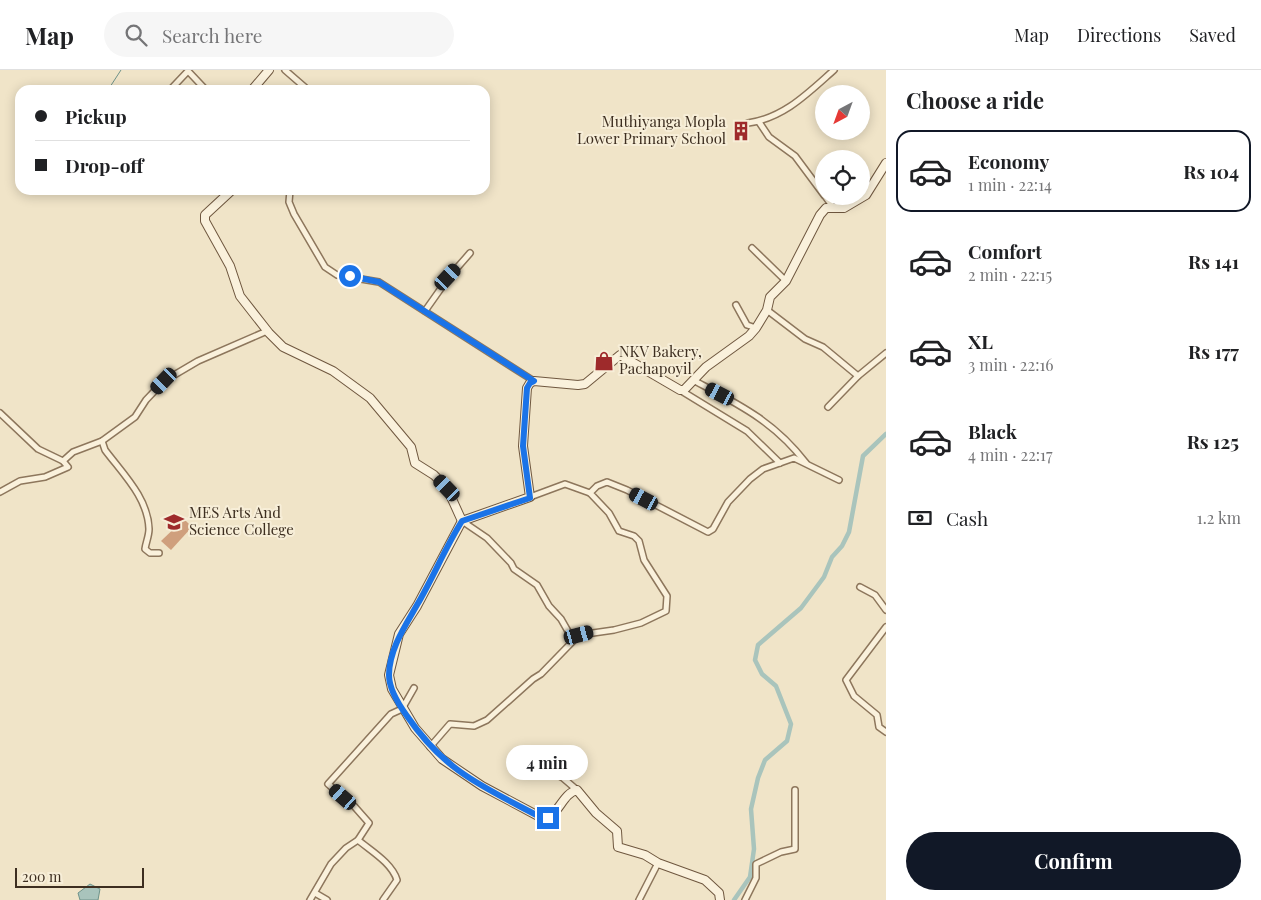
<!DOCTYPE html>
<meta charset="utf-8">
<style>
:root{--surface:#fff;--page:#f6f6f6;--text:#202124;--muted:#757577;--line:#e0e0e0;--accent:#111827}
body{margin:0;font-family:"Playfair Display",serif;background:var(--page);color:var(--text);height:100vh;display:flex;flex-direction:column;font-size:19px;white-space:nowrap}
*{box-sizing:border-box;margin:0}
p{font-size:16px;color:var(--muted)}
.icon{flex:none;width:28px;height:28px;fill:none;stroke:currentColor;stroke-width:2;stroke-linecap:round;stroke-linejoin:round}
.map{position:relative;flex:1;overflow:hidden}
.drawer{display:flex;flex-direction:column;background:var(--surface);width:375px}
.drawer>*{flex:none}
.hud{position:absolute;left:15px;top:15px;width:475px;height:110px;border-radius:15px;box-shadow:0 2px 12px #0003;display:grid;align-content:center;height:110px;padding:0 20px;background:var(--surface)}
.needle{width:32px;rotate:221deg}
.fabs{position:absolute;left:815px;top:15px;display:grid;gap:10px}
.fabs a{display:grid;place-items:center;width:55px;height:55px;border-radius:50%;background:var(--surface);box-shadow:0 2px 12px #0003;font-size:25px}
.scale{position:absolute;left:15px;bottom:12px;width:129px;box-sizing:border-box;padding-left:5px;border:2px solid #3d2e20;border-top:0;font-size:14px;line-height:18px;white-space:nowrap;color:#3d2e20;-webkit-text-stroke:4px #f7eed8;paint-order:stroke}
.end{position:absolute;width:22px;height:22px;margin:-11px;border:6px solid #1a73e8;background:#fff;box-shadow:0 0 0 2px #fff}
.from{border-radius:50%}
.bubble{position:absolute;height:35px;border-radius:18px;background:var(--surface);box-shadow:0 2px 12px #0003;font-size:16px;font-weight:700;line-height:35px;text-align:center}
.car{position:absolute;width:15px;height:30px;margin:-15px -8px;border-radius:6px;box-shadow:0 0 4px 1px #0007;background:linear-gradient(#222 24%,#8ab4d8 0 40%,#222 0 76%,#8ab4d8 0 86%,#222 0)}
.hud b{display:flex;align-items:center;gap:18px;height:48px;font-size:19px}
.hud b+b{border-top:1px solid var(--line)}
.hud i{width:12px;height:12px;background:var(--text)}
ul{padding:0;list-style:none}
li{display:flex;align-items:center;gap:15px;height:82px;margin:0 10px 8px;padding:0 10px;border:2px solid transparent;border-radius:15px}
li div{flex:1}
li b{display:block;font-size:19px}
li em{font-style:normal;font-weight:700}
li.active{border-color:var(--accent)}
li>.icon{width:45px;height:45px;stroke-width:1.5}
h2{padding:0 20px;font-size:22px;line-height:60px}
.pay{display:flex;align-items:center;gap:12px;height:55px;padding:0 20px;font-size:19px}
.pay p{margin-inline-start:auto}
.cta{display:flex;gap:10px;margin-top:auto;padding:10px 20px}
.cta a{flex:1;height:58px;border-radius:30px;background:var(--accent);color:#fff;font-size:20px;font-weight:700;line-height:58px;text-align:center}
header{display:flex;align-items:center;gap:30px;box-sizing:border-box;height:70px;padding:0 25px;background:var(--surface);border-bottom:1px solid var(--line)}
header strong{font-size:24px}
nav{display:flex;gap:28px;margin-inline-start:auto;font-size:18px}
.search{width:350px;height:45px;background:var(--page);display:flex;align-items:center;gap:12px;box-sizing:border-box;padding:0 18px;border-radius:28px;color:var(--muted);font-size:19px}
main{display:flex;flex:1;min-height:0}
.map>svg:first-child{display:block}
.water{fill:#a9c4bc;stroke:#6f938a}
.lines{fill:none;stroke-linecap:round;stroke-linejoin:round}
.stream{stroke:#6f938a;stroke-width:1}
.canal{stroke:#a9c4bc;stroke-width:4.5}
.building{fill:#cf9f7d}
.street-casing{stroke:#8d765c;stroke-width:8}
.secondary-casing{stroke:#6f573f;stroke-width:10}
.street{stroke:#faf1dc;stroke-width:5}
.secondary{stroke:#faf1dc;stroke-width:8}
.route{stroke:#1a73e8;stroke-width:6}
.labels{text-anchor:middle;stroke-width:4;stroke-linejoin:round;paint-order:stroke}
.poi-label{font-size:15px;fill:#3d2e20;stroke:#f7eed8;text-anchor:start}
</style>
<header>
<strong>Map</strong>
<div class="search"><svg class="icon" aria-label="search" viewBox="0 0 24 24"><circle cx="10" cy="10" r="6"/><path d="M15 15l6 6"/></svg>Search here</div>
<nav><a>Map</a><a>Directions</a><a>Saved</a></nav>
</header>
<main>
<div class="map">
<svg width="886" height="830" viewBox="0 0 886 830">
<rect width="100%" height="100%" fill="#f0e4c8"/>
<path class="water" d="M90 814 100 819 98 830H80L78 823Z"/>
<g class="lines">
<path class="stream" d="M108 20 121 0"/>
<path class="canal" d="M734 830 750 807 754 779 751 739 758 708 765 690 787 671 791 654 776 616 762 604 755 590 758 575 801 538 824 507 832 487 842 476 849 462 863 386 886 364"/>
</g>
<g class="building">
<path d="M739 52 742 58 744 56 749 67 743 71 733 56Z"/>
<path d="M184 449 192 457 171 480 161 471Z"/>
</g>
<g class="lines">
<defs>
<g id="street">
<path d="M285 0 308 20"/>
<path d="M170 20 188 1 206 20"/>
<path d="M759 52 769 67 795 86 824 125"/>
<path d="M748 53C784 48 808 23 834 0"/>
<path d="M290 120 289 132 294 144 325 197 337 205 379 212 534 311"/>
<path d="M825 126 833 137"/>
<path d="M752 178 786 211"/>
<path d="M736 235 747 255 756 258"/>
<path d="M767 240 805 269 823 277 858 306"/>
<path d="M425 241 449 207 470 183"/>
<path d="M693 310C738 334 774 351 806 393"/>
<path d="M680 320 747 361 780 393"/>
<path d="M828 337 858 306 886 283"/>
<path d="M0 343 38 379 63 391 68 397 45 407 20 411 0 422"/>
<path d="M102 371 105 380C123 404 148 428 149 459 149 466 146 472 145 479L150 483H159"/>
<path d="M63 391 73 382 102 371 135 347 146 330 164 311 198 291 267 261"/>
<path d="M530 427 565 414 590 423"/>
<path d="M462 451 487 468 511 493 514 499 537 515 549 536 561 549 573 570"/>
<path d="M860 517 875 525 886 540"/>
<path d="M886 557 846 610 854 626 877 645 879 657 886 662"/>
<path d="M430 677 450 654 474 656 487 650 533 609 541 604 579 565 614 560 641 553 666 541 667 526 644 490 639 471 634 466 619 461 609 443 590 423 597 416 607 412 627 420 708 462 713 459 728 432 750 409 763 399 794 388 839 410"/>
<path d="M538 695 563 708 577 720"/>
<path d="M358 770C371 781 392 793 397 810L383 830"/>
<path d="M315 823 327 830"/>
<path d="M310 830 331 794 346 778 358 770 369 753 354 736 328 714 391 644 402 639 414 618"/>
<path d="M639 830 658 793"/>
<path d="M745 830 756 808V794L781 782 795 779V720"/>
</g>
<g id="secondary">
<path d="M252 20 269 0"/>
<path d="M232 120 205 145V151L230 196 240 226 269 263 283 277 333 301 370 328 411 377 415 393 434 405 447 418 462 451"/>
<path d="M720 830 719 823 705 810 658 793 645 785 618 777 617 761 596 743 577 720C561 724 559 748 542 748L482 716 442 689 415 658 392 619 389 605 399 564 417 536 462 451 530 427 523 376 527 318 530 313 534 311 578 315 585 314 620 285 680 320H684L706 297 749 266 756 258 767 240 770 227 786 211 820 145 826 138H844L866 125 886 93"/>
</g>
</defs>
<use href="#street" class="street-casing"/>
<use href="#secondary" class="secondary-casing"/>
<use href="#street" class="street"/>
<use href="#secondary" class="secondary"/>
</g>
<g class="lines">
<path class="route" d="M350 206 379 212 534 311 530 313 527 318 523 376 530 428 462 451C445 478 433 508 417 535 405 556 389 580 389 605 389 619 399 635 407 646 446 703 484 717 542 748H548"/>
</g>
<defs>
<symbol id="building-bare" viewBox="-9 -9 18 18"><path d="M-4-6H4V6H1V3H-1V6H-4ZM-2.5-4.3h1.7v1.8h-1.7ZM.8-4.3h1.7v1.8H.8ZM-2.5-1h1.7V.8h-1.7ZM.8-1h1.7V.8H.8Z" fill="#9e2a2b" stroke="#f7eed8" stroke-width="2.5" paint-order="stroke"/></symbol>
<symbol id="shop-bare" viewBox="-9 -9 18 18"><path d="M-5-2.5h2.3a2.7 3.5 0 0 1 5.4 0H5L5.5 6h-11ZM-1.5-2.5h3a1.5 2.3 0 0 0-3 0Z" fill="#9e2a2b" stroke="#f7eed8" stroke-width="2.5" paint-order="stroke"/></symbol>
<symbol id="university-bare" viewBox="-9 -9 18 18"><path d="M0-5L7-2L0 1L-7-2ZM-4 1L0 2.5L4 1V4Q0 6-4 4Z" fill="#9e2a2b" stroke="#f7eed8" stroke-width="2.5" paint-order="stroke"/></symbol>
</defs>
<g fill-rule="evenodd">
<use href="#building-bare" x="727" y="47" width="28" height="28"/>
<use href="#shop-bare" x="590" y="277" width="28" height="28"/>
<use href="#university-bare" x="160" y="438" width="28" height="28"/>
</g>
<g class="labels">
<g class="poi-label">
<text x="726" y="57" text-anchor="end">Muthiyanga Mopla<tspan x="726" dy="17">Lower Primary School</tspan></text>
<text x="619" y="287">NKV Bakery,<tspan x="619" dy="17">Pachapoyil</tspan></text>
<text x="189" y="448">MES Arts And<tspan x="189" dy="17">Science College</tspan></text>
</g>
</g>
</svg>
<div class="fabs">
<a><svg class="needle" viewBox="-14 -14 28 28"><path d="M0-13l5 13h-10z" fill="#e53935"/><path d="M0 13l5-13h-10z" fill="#757577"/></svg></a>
<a><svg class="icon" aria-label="locate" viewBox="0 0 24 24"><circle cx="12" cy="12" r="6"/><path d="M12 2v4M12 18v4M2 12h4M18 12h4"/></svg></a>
</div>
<div class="scale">200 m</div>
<i class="end from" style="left:350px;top:206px"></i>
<i class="end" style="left:548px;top:748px"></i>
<div class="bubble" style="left:506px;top:675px;width:82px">4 min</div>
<i class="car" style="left:448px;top:207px;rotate:43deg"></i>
<i class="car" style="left:164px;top:311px;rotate:224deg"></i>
<i class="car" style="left:720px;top:324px;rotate:297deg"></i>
<i class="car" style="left:447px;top:418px;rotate:316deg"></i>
<i class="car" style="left:644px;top:429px;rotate:298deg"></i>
<i class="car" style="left:579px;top:565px;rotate:75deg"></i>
<i class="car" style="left:343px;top:727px;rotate:311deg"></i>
<div class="hud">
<b><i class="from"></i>Pickup</b>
<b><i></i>Drop-off</b>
</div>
</div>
<section class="drawer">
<h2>Choose a ride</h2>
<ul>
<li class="active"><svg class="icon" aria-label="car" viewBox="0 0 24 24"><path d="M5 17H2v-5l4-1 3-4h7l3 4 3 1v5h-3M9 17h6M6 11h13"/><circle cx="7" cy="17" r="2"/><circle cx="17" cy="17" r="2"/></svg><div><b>Economy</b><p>1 min · 22:14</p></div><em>Rs 104</em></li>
<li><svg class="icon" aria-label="car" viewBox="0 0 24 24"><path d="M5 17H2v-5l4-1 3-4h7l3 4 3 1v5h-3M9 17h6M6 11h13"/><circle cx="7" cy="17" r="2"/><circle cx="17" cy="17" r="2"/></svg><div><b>Comfort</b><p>2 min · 22:15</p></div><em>Rs 141</em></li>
<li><svg class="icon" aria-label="car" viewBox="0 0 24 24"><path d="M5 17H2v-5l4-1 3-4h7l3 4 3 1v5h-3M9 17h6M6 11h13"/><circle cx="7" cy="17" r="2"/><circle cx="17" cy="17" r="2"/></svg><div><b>XL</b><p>3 min · 22:16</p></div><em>Rs 177</em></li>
<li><svg class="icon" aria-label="car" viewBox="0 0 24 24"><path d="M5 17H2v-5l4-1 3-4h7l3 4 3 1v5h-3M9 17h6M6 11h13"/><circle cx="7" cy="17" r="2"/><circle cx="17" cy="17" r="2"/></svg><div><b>Black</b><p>4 min · 22:17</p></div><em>Rs 125</em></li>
</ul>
<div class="pay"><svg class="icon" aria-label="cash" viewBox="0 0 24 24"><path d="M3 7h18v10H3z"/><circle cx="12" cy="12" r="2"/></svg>Cash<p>1.2 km</p></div>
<div class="cta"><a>Confirm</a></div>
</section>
</main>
